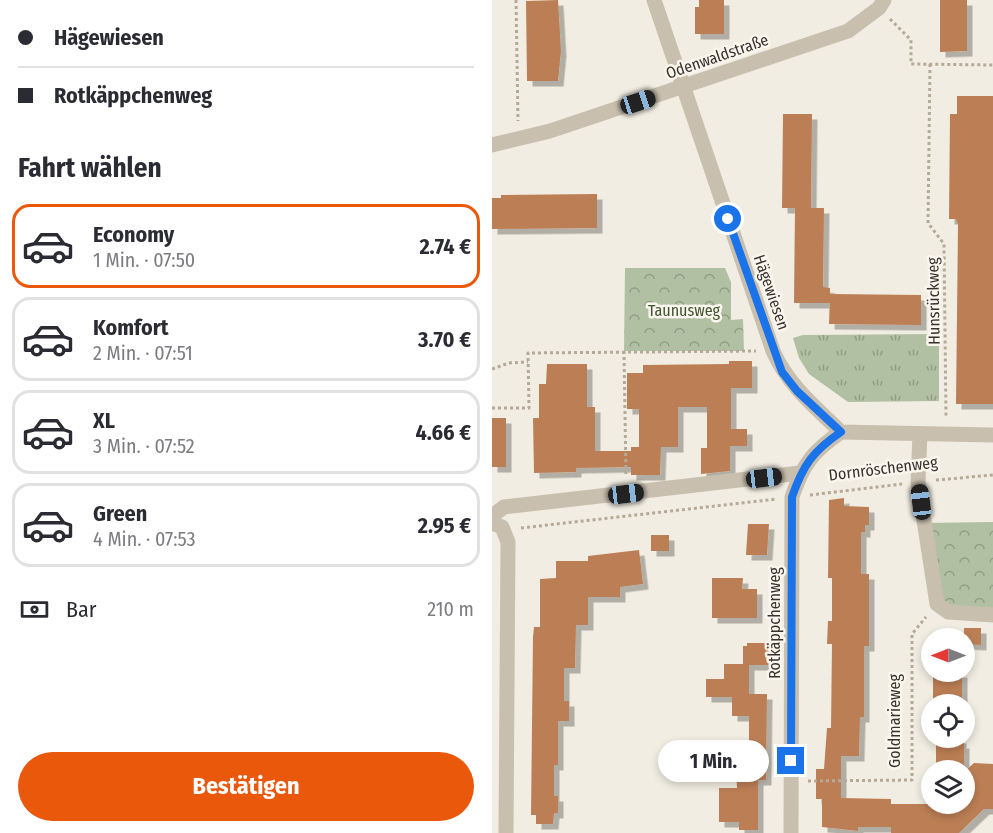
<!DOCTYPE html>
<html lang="de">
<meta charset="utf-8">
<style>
:root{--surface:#fff;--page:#f2f2f3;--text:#2b2b33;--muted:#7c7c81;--line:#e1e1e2;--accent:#ea580c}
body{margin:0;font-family:"Fira Sans Condensed",sans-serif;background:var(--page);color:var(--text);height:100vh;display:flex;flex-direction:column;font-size:22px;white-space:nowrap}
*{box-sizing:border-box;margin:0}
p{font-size:20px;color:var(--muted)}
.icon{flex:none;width:33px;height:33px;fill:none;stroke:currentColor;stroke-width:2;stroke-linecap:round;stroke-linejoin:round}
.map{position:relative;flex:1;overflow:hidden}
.panel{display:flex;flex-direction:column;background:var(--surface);width:492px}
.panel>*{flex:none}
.guide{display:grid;align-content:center;height:132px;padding:0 18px;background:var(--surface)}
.needle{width:39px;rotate:270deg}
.fabs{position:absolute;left:429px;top:628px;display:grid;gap:12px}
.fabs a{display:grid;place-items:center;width:54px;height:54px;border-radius:50%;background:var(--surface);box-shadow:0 3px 9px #0003;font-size:30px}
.end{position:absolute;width:27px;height:27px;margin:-14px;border:8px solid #1a73e8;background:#fff;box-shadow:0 0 0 3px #fff}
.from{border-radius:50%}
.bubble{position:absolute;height:42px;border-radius:21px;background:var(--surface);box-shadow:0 3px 9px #0003;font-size:20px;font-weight:700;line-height:42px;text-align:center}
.car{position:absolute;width:18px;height:36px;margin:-18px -9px;border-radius:8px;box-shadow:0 0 4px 2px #0007;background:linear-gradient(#222 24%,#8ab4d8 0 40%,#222 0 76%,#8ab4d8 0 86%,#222 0)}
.guide b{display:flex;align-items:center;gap:21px;height:57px;font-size:22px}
.guide b+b{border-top:2px solid var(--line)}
.guide i{width:15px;height:15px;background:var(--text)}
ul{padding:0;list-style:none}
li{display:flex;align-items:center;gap:18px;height:84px;margin:0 12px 9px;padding:0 6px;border:3px solid var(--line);border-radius:18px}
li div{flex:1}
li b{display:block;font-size:22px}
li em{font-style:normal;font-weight:700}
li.selected{border-color:var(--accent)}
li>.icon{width:54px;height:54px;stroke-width:1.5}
h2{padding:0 18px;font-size:27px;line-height:72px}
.pay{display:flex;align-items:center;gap:15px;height:66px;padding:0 18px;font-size:22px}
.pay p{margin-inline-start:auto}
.button{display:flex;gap:12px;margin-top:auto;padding:12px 18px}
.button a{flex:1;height:69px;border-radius:36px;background:var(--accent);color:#fff;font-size:24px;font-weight:700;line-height:69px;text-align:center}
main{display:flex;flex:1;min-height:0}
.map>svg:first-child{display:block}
.grass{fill:url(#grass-tufts)}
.park{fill:url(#park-crowns)}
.building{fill:#bc7f55;filter:url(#shadow)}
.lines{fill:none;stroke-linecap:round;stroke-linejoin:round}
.path{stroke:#b5a998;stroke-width:3;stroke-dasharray:3 3;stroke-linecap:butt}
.minor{stroke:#c9bfae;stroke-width:15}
.route{stroke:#1a73e8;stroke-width:8}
.labels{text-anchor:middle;stroke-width:5;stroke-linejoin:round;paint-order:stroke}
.street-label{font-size:16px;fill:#39322c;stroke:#f9f6ee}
.park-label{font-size:16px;fill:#425531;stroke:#f9f6ee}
</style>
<main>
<section class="panel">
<div class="guide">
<b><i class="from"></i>Hägewiesen</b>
<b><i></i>Rotkäppchenweg</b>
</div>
<h2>Fahrt wählen</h2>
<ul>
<li class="selected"><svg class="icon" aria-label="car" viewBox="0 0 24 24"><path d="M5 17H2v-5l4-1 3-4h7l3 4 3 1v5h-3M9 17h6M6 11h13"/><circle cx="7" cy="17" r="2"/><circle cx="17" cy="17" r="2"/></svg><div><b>Economy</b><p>1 Min. · 07:50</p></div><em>2.74 €</em></li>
<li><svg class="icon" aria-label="car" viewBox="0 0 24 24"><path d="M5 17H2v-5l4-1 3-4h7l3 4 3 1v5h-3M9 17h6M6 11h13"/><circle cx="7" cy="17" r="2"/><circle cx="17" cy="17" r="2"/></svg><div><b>Komfort</b><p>2 Min. · 07:51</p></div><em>3.70 €</em></li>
<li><svg class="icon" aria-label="car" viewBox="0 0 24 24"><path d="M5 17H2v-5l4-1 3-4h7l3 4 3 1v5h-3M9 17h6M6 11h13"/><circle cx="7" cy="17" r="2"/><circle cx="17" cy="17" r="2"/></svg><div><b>XL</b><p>3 Min. · 07:52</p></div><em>4.66 €</em></li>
<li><svg class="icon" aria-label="car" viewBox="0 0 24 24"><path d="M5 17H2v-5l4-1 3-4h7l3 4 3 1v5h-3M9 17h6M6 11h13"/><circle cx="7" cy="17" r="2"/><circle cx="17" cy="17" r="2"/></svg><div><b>Green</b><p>4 Min. · 07:53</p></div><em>2.95 €</em></li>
</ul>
<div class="pay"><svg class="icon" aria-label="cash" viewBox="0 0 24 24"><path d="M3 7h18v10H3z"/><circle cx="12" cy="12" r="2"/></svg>Bar<p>210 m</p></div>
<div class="button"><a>Bestätigen</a></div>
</section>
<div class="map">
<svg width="501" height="833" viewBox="0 0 501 833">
<defs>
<pattern id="grass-tufts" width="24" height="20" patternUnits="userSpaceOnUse" patternTransform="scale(1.5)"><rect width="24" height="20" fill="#b1c0a2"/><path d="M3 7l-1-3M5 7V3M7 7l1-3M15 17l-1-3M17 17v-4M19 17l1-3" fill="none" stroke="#919d84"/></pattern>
<pattern id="park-crowns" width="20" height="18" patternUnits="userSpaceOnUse" patternTransform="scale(1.5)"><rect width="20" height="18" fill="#b1c0a2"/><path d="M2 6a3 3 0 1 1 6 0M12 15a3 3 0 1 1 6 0" fill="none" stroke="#919d84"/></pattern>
<filter id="shadow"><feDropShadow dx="5.5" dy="5.5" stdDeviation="0" flood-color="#0004"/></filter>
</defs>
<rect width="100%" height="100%" fill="#f2ede2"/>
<path class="grass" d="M447 334V401L356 402 317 374 307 358 301 338 311 335Z"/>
<g class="park">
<path d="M133 268H233L239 282V320L251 319 252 351H132Z"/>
<path d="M501 522V615L450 609 432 523Z"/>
</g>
<g class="building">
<path d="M66 0 69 51 66 81H35L34 1Z"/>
<path d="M207 0H232V34H203V7H207Z"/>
<path d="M448 0H475V51L448 52Z"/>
<path d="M465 96H501V404H464L466 225 464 219H457L458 114H465Z"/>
<path d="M291 114H320L319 208H332L331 287 338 288V303H302L303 208H290Z"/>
<path d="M105 194V228L0 229V198H9V195Z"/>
<path d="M338 294 429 295V325L337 324Z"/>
<path d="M237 361H260V388H239V429H255V446H238V471L209 474V448H215V407H186V447H169L168 475H139V467L84 468V472L42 473 41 418H47V384H54L55 364H95V407H103V451H139V447H147V409H135V373H151V365L237 364Z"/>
<rect x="0" y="418" width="14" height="49"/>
<path d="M352 498V506L377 507V525H373V532H369V574H377V646H372V717H368L367 756H349V798L399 799V804H472V772L482 763 501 764V809H492L467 833H399V827H366V831L330 827V799H324V769H332L335 728H339L340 644H335L336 621H340V578H336L337 500Z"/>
<path d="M256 524H277L275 555H254Z"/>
<rect x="159" y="535" width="18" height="16"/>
<path d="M147 550 151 584 128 587V597H96V625H84L83 668H72V701H77V721H66V765H62V796H66V813H62L61 824H44V815H39L41 637 42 627H48V579L64 578V561H96V556Z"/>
<path d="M220 578H251L250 589H265V618H220Z"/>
<path d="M472 628H489V645L472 644Z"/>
<path d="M255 643H277L276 665H257V694H275L274 780H266V830H247V822H227V788H245L244 767H253L254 745H257V716H240V697H214V679H232V664H251V646H255Z"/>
<rect x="441" y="672" width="29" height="33"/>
<path d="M444 738H469V743H472V771H444Z"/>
</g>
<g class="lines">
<g class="path">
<path d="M24 0 26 121"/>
<path d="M398 19 419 40V64L501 65"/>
<path d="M438 64 436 223 452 244 454 417"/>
<path d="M132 351 134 476"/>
<path d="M0 369 17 363 36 362"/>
<path d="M0 408H37L36 353 264 351"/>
<path d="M444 480 501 475"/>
<path d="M318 495 410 484"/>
<path d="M29 528 285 499"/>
<path d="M316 781 420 780V634L434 617"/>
</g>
<g class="minor">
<path d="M162 0 281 351C296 385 322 406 349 432L501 435"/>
<path d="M0 145 58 131 356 31 387 8 392 0"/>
<path d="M428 434 426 482 445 604 456 612 501 615"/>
<path d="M0 516 12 507 308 473"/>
<path d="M0 523 10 527 16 542 14 833"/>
<path d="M299 833 300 497C311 464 321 451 349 432"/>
</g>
</g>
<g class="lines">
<path class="route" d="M236 219 290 372 305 391 349 432C321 451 311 465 300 497L299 761"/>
</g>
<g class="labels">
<g class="street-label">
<text transform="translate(225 56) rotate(-19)" y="6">Odenwaldstraße</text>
<text transform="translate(280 292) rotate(71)" y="6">Hägewiesen</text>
<text transform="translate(441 301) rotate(-91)" y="6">Hunsrückweg</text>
<text transform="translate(391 468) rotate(-7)" y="6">Dornröschenweg</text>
<text transform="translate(282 623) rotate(-90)" y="6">Rotkäppchenweg</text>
<text transform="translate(402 721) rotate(-90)" y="6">Goldmarieweg</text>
</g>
<g class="park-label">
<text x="192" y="316">Taunusweg</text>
</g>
</g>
</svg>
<div class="fabs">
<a><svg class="needle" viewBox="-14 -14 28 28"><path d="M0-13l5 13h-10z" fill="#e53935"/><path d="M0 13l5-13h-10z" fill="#7c7c81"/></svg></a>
<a><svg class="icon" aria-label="locate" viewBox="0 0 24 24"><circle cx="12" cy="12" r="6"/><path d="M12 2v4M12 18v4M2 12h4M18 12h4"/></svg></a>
<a><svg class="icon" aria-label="layers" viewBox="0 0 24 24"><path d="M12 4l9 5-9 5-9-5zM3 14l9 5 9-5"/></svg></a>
</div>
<i class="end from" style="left:236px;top:219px"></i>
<i class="end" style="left:299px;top:761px"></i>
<div class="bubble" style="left:166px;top:740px;width:111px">1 Min.</div>
<i class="car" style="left:146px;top:102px;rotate:72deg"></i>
<i class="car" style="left:272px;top:478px;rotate:83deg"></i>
<i class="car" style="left:134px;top:494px;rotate:83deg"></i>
<i class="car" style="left:429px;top:502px;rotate:353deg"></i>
</div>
</main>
